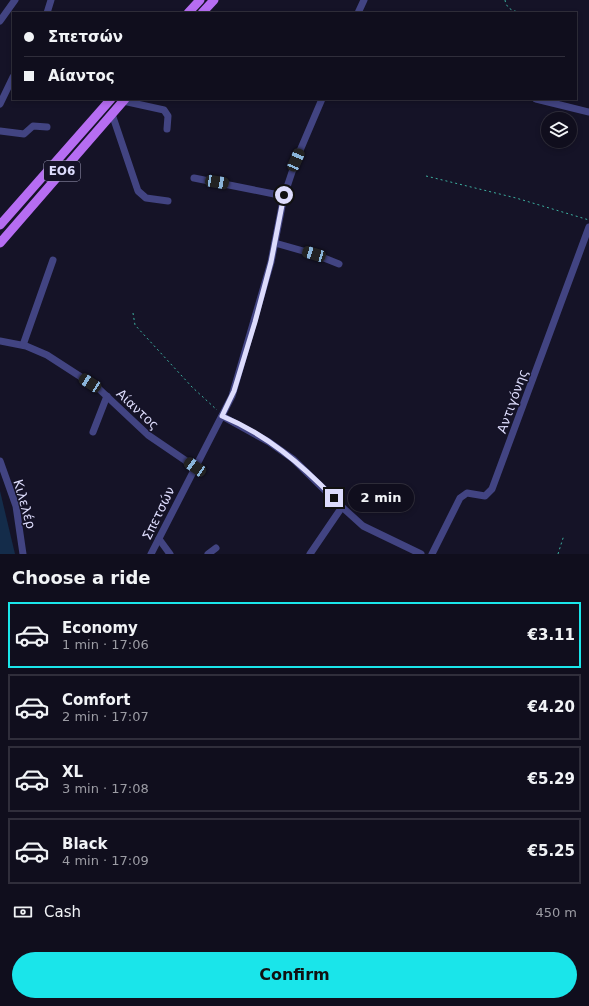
<!DOCTYPE html>
<meta charset="utf-8">
<style>
:root{--surface:#100e1d;--page:#191726;--text:#f1f3f6;--muted:#9c9ca4;--line:#302e3b;--accent:#1ae5ea}
body{margin:0;font-family:"DejaVu Sans",sans-serif;background:var(--page);color:var(--text);height:100vh;display:flex;flex-direction:column;font-size:15px;white-space:nowrap}
*{box-sizing:border-box;margin:0}
p{font-size:13px;color:var(--muted)}
.icon{flex:none;width:22px;height:22px;fill:none;stroke:currentColor;stroke-width:2;stroke-linecap:round;stroke-linejoin:round}
.map{position:relative;height:554px;overflow:hidden}
.sheet{display:flex;flex-direction:column;background:var(--surface);flex:1}
.sheet>*{flex:none}
.hud{position:absolute;left:12px;top:12px;width:565px;height:88px;border-radius:0px;box-shadow:0 2px 6px #0003,0 0 0 1px var(--line);display:grid;align-content:center;height:88px;padding:0 12px;background:var(--surface)}
.buttons{position:absolute;left:541px;top:112px;display:grid;gap:8px}
.buttons a{display:grid;place-items:center;width:36px;height:36px;border-radius:50%;background:var(--surface);box-shadow:0 2px 6px #0003,0 0 0 1px var(--line);font-size:20px}
.end{position:absolute;width:18px;height:18px;margin:-9px;border:5px solid #dddcfc;background:#111;box-shadow:0 0 0 2px #111}
.from{border-radius:50%}
.bubble{position:absolute;height:28px;border-radius:14px;background:var(--surface);box-shadow:0 2px 6px #0003,0 0 0 1px var(--line);font-size:13px;font-weight:600;line-height:28px;text-align:center}
.car{position:absolute;width:12px;height:24px;margin:-12px -6px;border-radius:5px;box-shadow:0 0 3px 1px #0007;background:linear-gradient(#222 24%,#8ab4d8 0 40%,#222 0 76%,#8ab4d8 0 86%,#222 0)}
.hud b{display:flex;align-items:center;gap:14px;height:38px;font-size:15px}
.hud b+b{border-top:1px solid var(--line)}
.hud i{width:10px;height:10px;background:var(--text)}
ul{padding:0;list-style:none}
li{display:flex;align-items:center;gap:12px;height:66px;margin:0 8px 6px;padding:0 4px;border:2px solid var(--line);border-radius:0px}
li div{flex:1}
li b{display:block;font-size:15px}
li em{font-style:normal;font-weight:600}
li.current{border-color:var(--accent)}
li>.icon{width:36px;height:36px;stroke-width:1.5}
h2{padding:0 12px;font-size:18px;line-height:48px}
.pay{display:flex;align-items:center;gap:10px;height:44px;padding:0 12px;font-size:15px}
.pay p{margin-inline-start:auto}
.primary-button{display:flex;gap:8px;margin-top:auto;padding:8px 12px}
.primary-button a{flex:1;height:46px;border-radius:24px;background:var(--accent);color:#111;font-size:16px;font-weight:600;line-height:46px;text-align:center}
.map>svg:first-child{display:block}
.water{fill:#142c4a}
.lines{fill:none;stroke-linecap:round;stroke-linejoin:round}
.path{stroke:#3cb0a0;stroke-width:1;stroke-dasharray:2 3;stroke-linecap:butt}
.minor{stroke:#424482;stroke-width:7}
.major{stroke:#b66df2;stroke-width:9}
.route{stroke:#dddcfc;stroke-width:5}
.labels{text-anchor:middle;stroke-width:3;stroke-linejoin:round;paint-order:stroke}
.shield{fill:#151327;stroke:#a1a0bc;stroke-width:1}
.shield-label{font-size:12px;font-weight:bold;fill:#dddcfc}
.street-label{font-size:13px;fill:#dddcfc;stroke:#151327}
</style>
<div class="map">
<svg width="589" height="554" viewBox="0 0 589 554">
<rect width="100%" height="100%" fill="#151327"/>
<path class="water" d="M0 491 15 554H0Z"/>
<g class="lines">
<g class="path">
<path d="M505 0C507 12 518 12 528 13"/>
<path d="M576 17H577"/>
<path d="M426 176 516 198 589 220"/>
<path d="M133 313 135 325 192 387 217 410"/>
<path d="M558 554 564 535"/>
</g>
<g class="minor">
<path d="M47 13 51 0"/>
<path d="M358 13 364 0"/>
<path d="M0 21 15 0"/>
<path d="M536 99 589 112"/>
<path d="M123 101 164 110 168 116 167 129"/>
<path d="M0 104 13 77"/>
<path d="M112 114 138 191 146 198 168 201"/>
<path d="M0 131 24 134 33 126 47 127"/>
<path d="M194 178 284 196"/>
<path d="M275 243 314 254 339 264"/>
<path d="M0 341 26 346 47 355 98 388 148 435 195 467"/>
<path d="M23 345 53 260"/>
<path d="M222 416 269 442 293 459 342 507 363 526 421 554"/>
<path d="M93 432 107 396"/>
<path d="M0 461 16 506 23 554"/>
<path d="M159 539 170 554"/>
<path d="M151 554 232 396 271 262 284 196 296 160 322 99"/>
<path d="M208 554 216 548"/>
<path d="M310 554 342 507"/>
<path d="M432 554 460 498 467 493 485 496 492 489 589 227"/>
</g>
<g class="major">
<path d="M188 13 200 0"/>
<path d="M202 13 214 0"/>
<path d="M0 225 111 99"/>
<path d="M0 243 125 99"/>
</g>
</g>
<g class="lines">
<path class="route" d="M284 195 271 262 255 322 234 391 222 416C266 434 301 464 334 498"/>
</g>
<g class="labels">
<rect class="shield" x="44" y="161" width="36" height="20" rx="3"/>
<g class="shield-label">
<text x="62" y="175">ΕΟ6</text>
</g>
<g class="street-label">
<text transform="translate(512 401) rotate(-70)" y="5">Αντιγόνης</text>
<text transform="translate(138 409) rotate(43)" y="5">Αίαντος</text>
<text transform="translate(25 504) rotate(74)" y="5">Κιλελέρ</text>
<text transform="translate(158 513) rotate(-64)" y="5">Σπετσών</text>
</g>
</g>
</svg>
<div class="buttons">
<a><svg class="icon" aria-label="layers" viewBox="0 0 24 24"><path d="M12 4l9 5-9 5-9-5zM3 14l9 5 9-5"/></svg></a>
</div>
<i class="end from" style="left:284px;top:195px"></i>
<i class="end" style="left:334px;top:498px"></i>
<div class="bubble" style="left:348px;top:484px;width:66px">2 min</div>
<i class="car" style="left:296px;top:160px;rotate:23deg"></i>
<i class="car" style="left:217px;top:182px;rotate:100deg"></i>
<i class="car" style="left:314px;top:254px;rotate:286deg"></i>
<i class="car" style="left:90px;top:383px;rotate:303deg"></i>
<i class="car" style="left:195px;top:467px;rotate:305deg"></i>
<div class="hud">
<b><i class="from"></i>Σπετσών</b>
<b><i></i>Αίαντος</b>
</div>
</div>
<section class="sheet">
<h2>Choose a ride</h2>
<ul>
<li class="current"><svg class="icon" aria-label="car" viewBox="0 0 24 24"><path d="M5 17H2v-5l4-1 3-4h7l3 4 3 1v5h-3M9 17h6M6 11h13"/><circle cx="7" cy="17" r="2"/><circle cx="17" cy="17" r="2"/></svg><div><b>Economy</b><p>1 min · 17:06</p></div><em>€3.11</em></li>
<li><svg class="icon" aria-label="car" viewBox="0 0 24 24"><path d="M5 17H2v-5l4-1 3-4h7l3 4 3 1v5h-3M9 17h6M6 11h13"/><circle cx="7" cy="17" r="2"/><circle cx="17" cy="17" r="2"/></svg><div><b>Comfort</b><p>2 min · 17:07</p></div><em>€4.20</em></li>
<li><svg class="icon" aria-label="car" viewBox="0 0 24 24"><path d="M5 17H2v-5l4-1 3-4h7l3 4 3 1v5h-3M9 17h6M6 11h13"/><circle cx="7" cy="17" r="2"/><circle cx="17" cy="17" r="2"/></svg><div><b>XL</b><p>3 min · 17:08</p></div><em>€5.29</em></li>
<li><svg class="icon" aria-label="car" viewBox="0 0 24 24"><path d="M5 17H2v-5l4-1 3-4h7l3 4 3 1v5h-3M9 17h6M6 11h13"/><circle cx="7" cy="17" r="2"/><circle cx="17" cy="17" r="2"/></svg><div><b>Black</b><p>4 min · 17:09</p></div><em>€5.25</em></li>
</ul>
<div class="pay"><svg class="icon" aria-label="cash" viewBox="0 0 24 24"><path d="M3 7h18v10H3z"/><circle cx="12" cy="12" r="2"/></svg>Cash<p>450 m</p></div>
<div class="primary-button"><a>Confirm</a></div>
</section>
